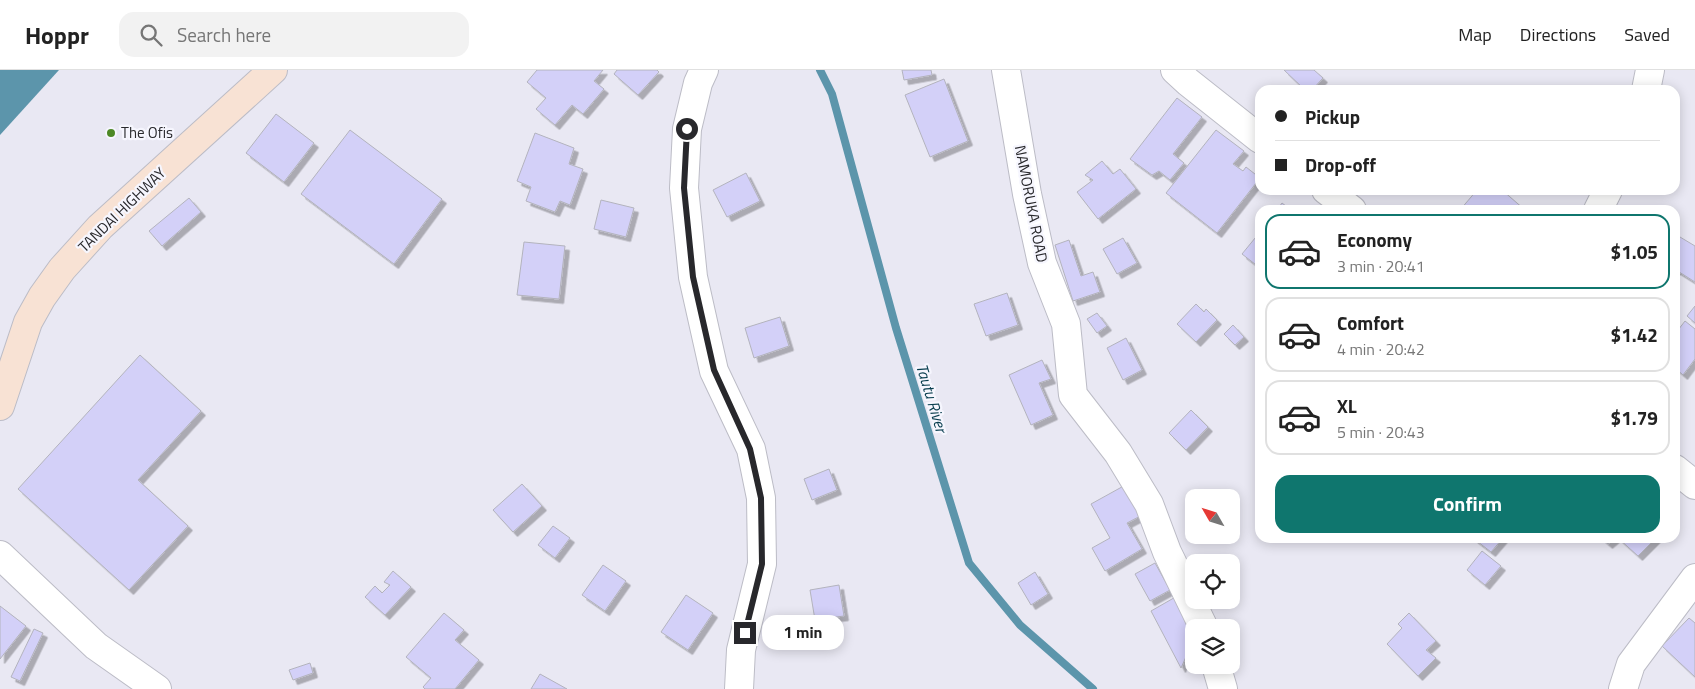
<!DOCTYPE html>
<meta charset="utf-8">
<style>
:root{--surface:#fff;--page:#f2f2f2;--text:#222;--muted:#767676;--line:#e0e0e0;--accent:#0f766e}
body{margin:0;font-family:"Titillium Web",sans-serif;background:var(--page);color:var(--text);height:100vh;display:flex;flex-direction:column;font-size:19px;white-space:nowrap}
*{box-sizing:border-box;margin:0}
p{font-size:16px;color:var(--muted)}
.icon{flex:none;width:28px;height:28px;fill:none;stroke:currentColor;stroke-width:2;stroke-linecap:round;stroke-linejoin:round}
.map{position:relative;flex:1;overflow:hidden}
.side{position:absolute;left:1255px;top:135px;width:425px;height:338px;display:flex;flex-direction:column;background:var(--surface);border-radius:15px;box-shadow:0 2px 12px #0003}
.side>*{flex:none}
.banner{position:absolute;left:1255px;top:15px;width:425px;height:110px;border-radius:15px;box-shadow:0 2px 12px #0003;display:grid;align-content:center;height:110px;padding:0 20px;background:var(--surface)}
.needle{width:32px;rotate:309deg}
.controls{position:absolute;left:1185px;top:419px;display:grid;gap:10px}
.controls a{display:grid;place-items:center;width:55px;height:55px;border-radius:10px;background:var(--surface);box-shadow:0 2px 12px #0003;font-size:25px}
.end{position:absolute;width:22px;height:22px;margin:-11px;border:6px solid #28282c;background:#fff;box-shadow:0 0 0 2px #fff}
.from{border-radius:50%}
.bubble{position:absolute;height:35px;border-radius:15px;background:var(--surface);box-shadow:0 2px 12px #0003;font-size:16px;font-weight:700;line-height:35px;text-align:center}
.banner b{display:flex;align-items:center;gap:18px;height:48px;font-size:19px}
.banner b+b{border-top:1px solid var(--line)}
.banner i{width:12px;height:12px;background:var(--text)}
ul{padding:9px 0 0;list-style:none}
li{display:flex;align-items:center;gap:15px;height:75px;margin:0 10px 8px;padding:0 10px;border:2px solid var(--line);border-radius:15px}
li div{flex:1}
li b{display:block;font-size:19px}
li em{font-style:normal;font-weight:700}
li.active{border-color:var(--accent)}
li>.icon{width:45px;height:45px;stroke-width:1.5}
.action{display:flex;gap:10px;margin-top:auto;padding:10px 20px}
.action a{flex:1;height:58px;border-radius:15px;background:var(--accent);color:#fff;font-size:20px;font-weight:700;line-height:58px;text-align:center}
header{display:flex;align-items:center;gap:30px;box-sizing:border-box;height:70px;padding:0 25px;background:var(--surface);border-bottom:1px solid var(--line)}
header strong{font-size:24px}
nav{display:flex;gap:28px;margin-inline-start:auto;font-size:18px}
.search{width:350px;height:45px;background:var(--page);display:flex;align-items:center;gap:12px;box-sizing:border-box;padding:0 18px;border-radius:15px;color:var(--muted);font-size:19px}
.map>svg:first-child{display:block}
.water{fill:#5c95ab}
.lines{fill:none;stroke-linecap:round;stroke-linejoin:round}
.stream{stroke:#5c95ab;stroke-width:8}
.building{fill:#d3d0f8;stroke:#b3b3bd;filter:url(#shadow)}
.minor-casing{stroke:#bcbcc6;stroke-width:30}
.secondary-casing{stroke:#bcbcc6;stroke-width:30}
.minor{stroke:#fff;stroke-width:28}
.secondary{stroke:#f8e2d4;stroke-width:28}
.route{stroke:#28282c;stroke-width:6}
.poi-dot{fill:#4d8825;stroke:#f6f6fe;stroke-width:2}
.labels{text-anchor:middle;stroke-width:4.5;stroke-linejoin:round;paint-order:stroke}
.poi-label{font-size:15px;fill:#28282c;stroke:#f6f6fe;text-anchor:start}
.street-label{font-size:15px;fill:#28282c;stroke:#f6f6fe}
.water-label{font-size:16px;font-style:italic;fill:#083d4e;stroke:#f6f6fe}
</style>
<header>
<strong>Hoppr</strong>
<div class="search"><svg class="icon" aria-label="search" viewBox="0 0 24 24"><circle cx="10" cy="10" r="6"/><path d="M15 15l6 6"/></svg>Search here</div>
<nav><a>Map</a><a>Directions</a><a>Saved</a></nav>
</header>
<div class="map">
<svg width="1695" height="619" viewBox="0 0 1695 619">
<defs>
<filter id="shadow"><feDropShadow dx="4.5" dy="4.5" stdDeviation="0" flood-color="#0004"/></filter>
</defs>
<rect width="100%" height="100%" fill="#e9e8f3"/>
<path class="water" d="M0 0H59L0 65Z"/>
<g class="lines">
<path class="stream" d="M820 0 832 24 896 258 969 493 1020 555 1093 619"/>
</g>
<g class="building">
<path d="M537 0H603L594 11 604 19 583 44 572 35 555 55 536 39 546 28 527 12Z"/>
<path d="M617 0H657L659 2 638 25 614 4Z"/>
<path d="M902 0H931L932 5 904 10Z"/>
<path d="M1284 0H1314L1323 8 1312 20H1305Z"/>
<path d="M944 9 968 71 930 87 905 25Z"/>
<path d="M1177 28 1202 47 1173 84 1184 93 1170 110 1159 101 1152 105 1130 89Z"/>
<path d="M276 44 314 73 284 112 246 83Z"/>
<path d="M350 60 442 129 394 194 301 124Z"/>
<path d="M1216 60 1244 81 1233 94 1243 101 1246 97 1260 108 1217 163 1166 123Z"/>
<path d="M535 63 574 78 569 94 583 99 570 135 560 131 555 142 526 131 531 117 517 111Z"/>
<path d="M1102 91 1113 104 1120 99 1136 119 1098 149 1077 122 1093 110 1085 105Z"/>
<path d="M746 103 760 131 727 147 713 120Z"/>
<path d="M1477 120H1502L1525 140H1460Z"/>
<path d="M189 128 201 142 162 176 149 161Z"/>
<path d="M601 130 634 138 626 167 594 159Z"/>
<path d="M1282 133 1291 140H1277Z"/>
<path d="M1260 162V198L1242 184Z"/>
<path d="M1675 164 1695 176V212L1676 200 1675 201Z"/>
<path d="M1123 168 1137 193 1117 204 1103 179Z"/>
<path d="M1069 170 1081 206 1093 202 1100 222 1073 231 1055 175Z"/>
<path d="M524 172 565 176 559 229 517 225Z"/>
<path d="M1007 223 1018 255 986 266 974 234Z"/>
<path d="M1196 234 1204 242 1206 239 1217 250 1196 272 1177 254Z"/>
<path d="M1695 236V253L1687 246Z"/>
<path d="M1097 243 1107 256 1097 263 1087 249Z"/>
<path d="M780 247 789 276 754 288 745 258Z"/>
<path d="M1685 251 1695 259V289L1683 305 1675 298V264Z"/>
<path d="M1233 255 1244 267 1235 275 1224 264Z"/>
<path d="M1126 268 1142 300 1123 310 1107 278Z"/>
<path d="M140 285 201 341 138 410 188 456 129 520 18 419Z"/>
<path d="M1042 290 1051 309 1039 313 1053 345 1031 355 1009 305Z"/>
<path d="M1191 340 1208 357 1186 380 1169 363Z"/>
<path d="M829 399 837 420 812 430 804 409Z"/>
<path d="M1129 413 1146 443 1127 453 1142 479 1105 501 1092 478 1110 468 1091 434Z"/>
<path d="M522 414 542 436 513 462 493 440Z"/>
<path d="M553 456 570 468 555 488 538 475Z"/>
<path d="M1473 468H1503L1491 482Z"/>
<path d="M1601 468H1615L1608 474Z"/>
<path d="M1618 468H1656L1638 486Z"/>
<path d="M1482 481 1501 496 1485 515 1467 500Z"/>
<path d="M1155 493 1170 520 1150 531 1135 504Z"/>
<path d="M603 495 626 511 605 541 582 525Z"/>
<path d="M393 501 411 517 385 545 365 527 375 516 382 523 390 515 384 512Z"/>
<path d="M1035 502 1048 524 1031 535 1018 513Z"/>
<path d="M839 515 844 546 815 550 810 520Z"/>
<path d="M1186 521 1194 558V569L1181 598 1151 541Z"/>
<path d="M686 525 713 543 688 580 661 562Z"/>
<path d="M0 536 26 556 0 589Z"/>
<path d="M444 543 464 560 455 570 479 590 455 619H425L423 617 431 608 406 587Z"/>
<path d="M1409 543 1436 571 1426 580 1436 588 1418 606 1387 574 1402 558 1398 554Z"/>
<path d="M1689 548 1695 553V607L1662 576Z"/>
<path d="M34 559 43 563 20 611 11 607Z"/>
<path d="M310 593 313 603 293 610 289 600Z"/>
<path d="M540 604 567 619H531Z"/>
</g>
<g class="lines">
<defs>
<g id="minor">
<path d="M704 0 698 13 687 59 684 118 693 207 714 301 751 379 761 428 762 494 741 580 739 619"/>
<path d="M1006 0 1027 124 1042 193 1066 254 1073 325 1118 383 1149 434 1167 482 1204 558"/>
<path d="M1175 0 1188 12 1260 69"/>
<path d="M1646 20 1650 0"/>
<path d="M1326 120 1352 140"/>
<path d="M1598 140 1608 120"/>
<path d="M1675 399 1695 415"/>
<path d="M0 485 96 576 157 619"/>
<path d="M1216 595 1223 619"/>
<path d="M1623 619 1631 594 1695 508"/>
</g>
<path id="secondary" d="M0 336 28 252 42 227 62 199 100 157 273 0"/>
</defs>
<use href="#minor" class="minor-casing"/>
<use href="#secondary" class="secondary-casing"/>
<use href="#minor" class="minor"/>
<use href="#secondary" class="secondary"/>
</g>
<g class="lines">
<path class="route" d="M687 59 684 118 693 207 714 300 750 379 761 428 762 494 745 563"/>
</g>
<circle class="poi-dot" cx="111" cy="63" r="5"/>
<g class="labels">
<g class="poi-label">
<text x="121" y="68">The Ofis</text>
</g>
<g class="street-label">
<text transform="translate(1031 134) rotate(79)" y="5">NAMORUKA ROAD</text>
<text transform="translate(122 140) rotate(-44)" y="5">TANDAI HIGHWAY</text>
</g>
<g class="water-label">
<text transform="translate(932 328) rotate(73)" y="6">Tautu River</text>
</g>
</g>
</svg>
<div class="controls">
<a><svg class="needle" viewBox="-14 -14 28 28"><path d="M0-13l5 13h-10z" fill="#e53935"/><path d="M0 13l5-13h-10z" fill="#767676"/></svg></a>
<a><svg class="icon" aria-label="locate" viewBox="0 0 24 24"><circle cx="12" cy="12" r="6"/><path d="M12 2v4M12 18v4M2 12h4M18 12h4"/></svg></a>
<a><svg class="icon" aria-label="layers" viewBox="0 0 24 24"><path d="M12 4l9 5-9 5-9-5zM3 14l9 5 9-5"/></svg></a>
</div>
<i class="end from" style="left:687px;top:59px"></i>
<i class="end" style="left:745px;top:563px"></i>
<div class="bubble" style="left:762px;top:545px;width:82px">1 min</div>
<div class="banner">
<b><i class="from"></i>Pickup</b>
<b><i></i>Drop-off</b>
</div>
<section class="side">
<ul>
<li class="active"><svg class="icon" aria-label="car" viewBox="0 0 24 24"><path d="M5 17H2v-5l4-1 3-4h7l3 4 3 1v5h-3M9 17h6M6 11h13"/><circle cx="7" cy="17" r="2"/><circle cx="17" cy="17" r="2"/></svg><div><b>Economy</b><p>3 min · 20:41</p></div><em>$1.05</em></li>
<li><svg class="icon" aria-label="car" viewBox="0 0 24 24"><path d="M5 17H2v-5l4-1 3-4h7l3 4 3 1v5h-3M9 17h6M6 11h13"/><circle cx="7" cy="17" r="2"/><circle cx="17" cy="17" r="2"/></svg><div><b>Comfort</b><p>4 min · 20:42</p></div><em>$1.42</em></li>
<li><svg class="icon" aria-label="car" viewBox="0 0 24 24"><path d="M5 17H2v-5l4-1 3-4h7l3 4 3 1v5h-3M9 17h6M6 11h13"/><circle cx="7" cy="17" r="2"/><circle cx="17" cy="17" r="2"/></svg><div><b>XL</b><p>5 min · 20:43</p></div><em>$1.79</em></li>
</ul>
<div class="action"><a>Confirm</a></div>
</section>
</div>
